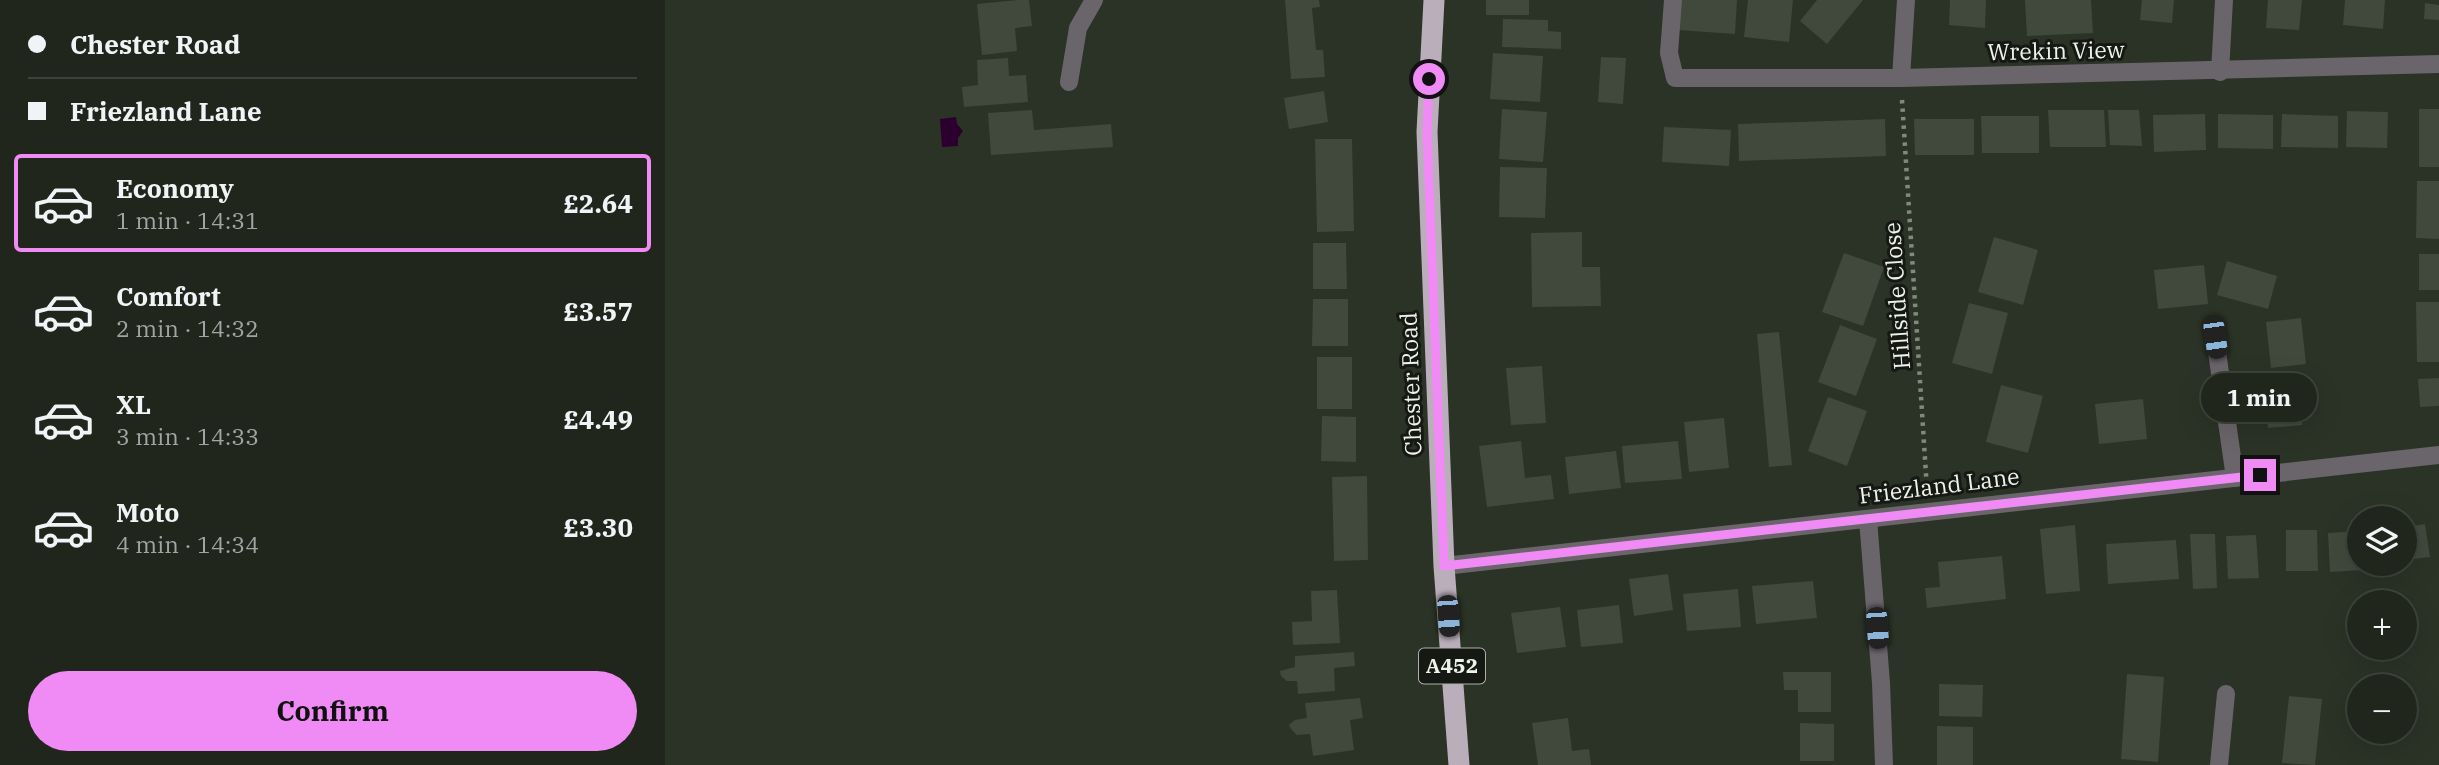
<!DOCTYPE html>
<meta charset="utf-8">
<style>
:root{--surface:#20261c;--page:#282e25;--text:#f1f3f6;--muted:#a2a5a3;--line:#3d433b;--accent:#f08bf6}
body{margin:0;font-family:"IBM Plex Serif",serif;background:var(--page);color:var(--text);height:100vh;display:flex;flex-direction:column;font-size:26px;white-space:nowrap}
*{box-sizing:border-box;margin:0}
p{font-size:23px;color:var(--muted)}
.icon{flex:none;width:38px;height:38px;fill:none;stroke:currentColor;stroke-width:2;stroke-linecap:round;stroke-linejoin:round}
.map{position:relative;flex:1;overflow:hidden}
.sheet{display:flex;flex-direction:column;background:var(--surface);width:665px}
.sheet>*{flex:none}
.hud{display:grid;align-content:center;height:154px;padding:0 28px;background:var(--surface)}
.fabs{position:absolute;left:1682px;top:506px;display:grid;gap:14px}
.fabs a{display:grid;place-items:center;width:70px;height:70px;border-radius:50%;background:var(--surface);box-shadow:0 7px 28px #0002,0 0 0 2px var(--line);font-size:35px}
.end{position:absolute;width:32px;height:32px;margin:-16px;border:9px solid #f08bf6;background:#111;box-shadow:0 0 0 4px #111}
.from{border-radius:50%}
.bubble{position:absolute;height:49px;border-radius:24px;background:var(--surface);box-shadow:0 7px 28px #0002,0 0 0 2px var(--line);font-size:23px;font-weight:700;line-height:49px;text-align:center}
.car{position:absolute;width:21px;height:42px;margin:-21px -10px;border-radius:9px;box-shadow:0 0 5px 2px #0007;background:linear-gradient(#222 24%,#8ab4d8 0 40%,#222 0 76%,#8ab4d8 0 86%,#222 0)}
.hud b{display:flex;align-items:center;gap:24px;height:66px;font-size:26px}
.hud b+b{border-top:2px solid var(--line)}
.hud i{width:18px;height:18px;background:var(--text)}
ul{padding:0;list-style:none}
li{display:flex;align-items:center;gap:21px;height:98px;margin:0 14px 10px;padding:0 14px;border:4px solid transparent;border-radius:7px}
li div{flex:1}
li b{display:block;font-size:26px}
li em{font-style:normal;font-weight:700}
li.current{border-color:var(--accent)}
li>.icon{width:63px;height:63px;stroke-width:1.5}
.cta{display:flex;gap:14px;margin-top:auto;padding:14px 28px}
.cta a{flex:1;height:80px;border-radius:42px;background:var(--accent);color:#111;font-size:28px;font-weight:700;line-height:80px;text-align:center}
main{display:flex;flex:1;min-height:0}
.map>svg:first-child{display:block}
.water{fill:#2b002f}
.building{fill:#41483c}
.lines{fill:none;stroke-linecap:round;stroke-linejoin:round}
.path{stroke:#82887e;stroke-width:4.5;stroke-dasharray:3.5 5;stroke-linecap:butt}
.minor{stroke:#6a656a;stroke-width:18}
.highway{stroke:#baaebb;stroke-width:21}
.route{stroke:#f08bf6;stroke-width:9}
.labels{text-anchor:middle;stroke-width:6;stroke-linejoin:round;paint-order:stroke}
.shield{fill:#151813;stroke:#acb1aa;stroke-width:2}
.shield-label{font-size:21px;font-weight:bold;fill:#edf2ea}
.street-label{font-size:23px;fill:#edf2ea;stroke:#151813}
</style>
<main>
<section class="sheet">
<div class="hud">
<b><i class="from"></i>Chester Road</b>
<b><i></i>Friezland Lane</b>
</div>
<ul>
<li class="current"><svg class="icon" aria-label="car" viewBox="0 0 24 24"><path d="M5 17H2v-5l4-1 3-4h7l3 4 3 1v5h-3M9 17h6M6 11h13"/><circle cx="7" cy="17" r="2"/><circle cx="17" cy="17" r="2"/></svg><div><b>Economy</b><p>1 min · 14:31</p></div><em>£2.64</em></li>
<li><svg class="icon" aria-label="car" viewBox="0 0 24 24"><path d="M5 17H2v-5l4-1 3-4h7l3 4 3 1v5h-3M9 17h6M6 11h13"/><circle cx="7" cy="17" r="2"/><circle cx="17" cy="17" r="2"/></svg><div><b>Comfort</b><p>2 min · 14:32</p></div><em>£3.57</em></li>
<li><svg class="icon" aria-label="car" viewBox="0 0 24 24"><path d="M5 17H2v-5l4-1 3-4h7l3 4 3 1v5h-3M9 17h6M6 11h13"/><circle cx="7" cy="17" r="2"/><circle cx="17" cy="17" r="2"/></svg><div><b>XL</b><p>3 min · 14:33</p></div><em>£4.49</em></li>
<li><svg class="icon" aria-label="car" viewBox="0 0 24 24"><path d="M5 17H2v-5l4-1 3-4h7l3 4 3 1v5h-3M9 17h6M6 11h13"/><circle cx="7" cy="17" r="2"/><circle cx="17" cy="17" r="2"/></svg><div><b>Moto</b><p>4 min · 14:34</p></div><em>£3.30</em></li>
</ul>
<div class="cta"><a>Confirm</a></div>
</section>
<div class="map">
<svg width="1774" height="765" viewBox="0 0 1774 765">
<rect width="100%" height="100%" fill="#2b3226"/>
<path class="water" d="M291 117 292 124 298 131 293 138V146L277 147 275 119Z"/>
<g class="building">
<path d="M353 0H364L367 26 350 28 352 51 317 55 312 4Z"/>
<path d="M620 0H654L655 7 647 8 651 50H658L660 77 626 79Z"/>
<rect x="821" y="0" width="43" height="15"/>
<path d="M1015 0H1072L1070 34 1013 30Z"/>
<path d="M1083 0H1128L1124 42 1079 37Z"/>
<path d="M1152 0H1198L1162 44 1135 21Z"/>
<path d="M1285 0H1321L1320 28 1284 25Z"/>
<path d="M1360 0H1426L1428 33 1362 36Z"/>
<path d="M1477 0H1509L1507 23 1475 20Z"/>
<path d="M1603 0H1637L1634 30 1601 28Z"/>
<path d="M1680 0H1720L1718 29 1678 25Z"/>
<path d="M1760 3 1774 5V20L1759 19Z"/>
<path d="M838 19 883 20V31L896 32V49L837 47Z"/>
<path d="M828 53 878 56 875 102 825 99Z"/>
<path d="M936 57 961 58 958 104 933 102Z"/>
<path d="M343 58 344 76 361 75 363 102 299 107 297 87 313 85 312 60Z"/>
<path d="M659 91 663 122 624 129 619 98Z"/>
<path d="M837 109 882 112 878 162 834 159Z"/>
<rect x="1754" y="109" width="20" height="58"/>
<path d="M367 110 369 130 446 124 448 147 326 155 323 113Z"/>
<path d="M1383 110H1439L1441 147H1385Z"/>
<path d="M1443 110H1474L1477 146 1445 145Z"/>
<path d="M1682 111 1723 112 1722 148 1681 147Z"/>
<path d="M1540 114 1541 150 1489 152 1488 115Z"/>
<path d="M1553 114 1608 115V149L1553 148Z"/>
<path d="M1617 114 1673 116V148L1616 147Z"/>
<path d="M1316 116H1374V153H1317Z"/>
<path d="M1220 119 1221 156 1074 161 1073 124Z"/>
<path d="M1249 119H1309V155H1250Z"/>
<path d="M999 127 1066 130 1064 166 997 162Z"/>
<path d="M650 139H687L689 231 652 232Z"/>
<path d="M835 167 882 168 880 218 834 217Z"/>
<path d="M1752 181H1774V239L1751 238Z"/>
<path d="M917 232V267H935L936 306 867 307 866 233Z"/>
<path d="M1329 237 1373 250 1358 305 1313 292Z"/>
<path d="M648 243H681L682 289H648Z"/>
<path d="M1179 253 1219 267 1198 326 1157 312Z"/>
<rect x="1754" y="254" width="20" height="36"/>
<path d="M1562 261 1612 276 1603 309 1552 295Z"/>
<path d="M1539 265 1543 304 1493 309 1489 270Z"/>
<path d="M648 299H683V346H647Z"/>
<path d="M1751 302H1774V362H1752Z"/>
<path d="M1304 303 1343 313 1327 374 1287 363Z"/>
<path d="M1636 318 1641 364 1606 368 1601 322Z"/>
<path d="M1175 325 1212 339 1191 396 1153 382Z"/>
<path d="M1114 332 1127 465 1104 467 1092 334Z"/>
<rect x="652" y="357" width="35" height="52"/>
<path d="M877 366 881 423 846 425 841 368Z"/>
<path d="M1633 377 1637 425 1603 428 1599 380Z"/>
<path d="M1774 378V406L1755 407 1753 379Z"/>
<path d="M1336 385 1378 396 1363 453 1321 442Z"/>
<path d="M1163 397 1202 411 1182 466 1143 451Z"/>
<path d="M1478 399 1482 439 1434 444 1430 404Z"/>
<path d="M657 416 691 417V462L656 461Z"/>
<path d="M1059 418 1064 468 1024 472 1019 422Z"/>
<path d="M856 441 860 478 886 475 889 499 822 507 814 446Z"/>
<path d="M1013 441 1017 479 960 483 957 446Z"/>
<path d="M951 451 956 488 904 494 900 457Z"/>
<path d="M702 476 703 560 669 561 667 477Z"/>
<path d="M1760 524 1765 557 1740 560V527Z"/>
<path d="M1410 525 1415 591 1381 594 1375 529Z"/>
<path d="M1621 530H1652L1653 571H1621Z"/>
<path d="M1694 531V564H1698L1699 570 1665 572 1663 533Z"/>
<path d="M1525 534H1550L1552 588 1528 589Z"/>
<path d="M1591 535 1594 578 1563 579 1561 536Z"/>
<path d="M1511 540 1514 579 1443 584 1441 544Z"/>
<path d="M1337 556 1341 599 1262 608 1260 588 1275 587 1273 562Z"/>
<path d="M1003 574 1008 610 969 616 964 579Z"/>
<path d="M1148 581 1152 618 1091 624 1087 586Z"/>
<path d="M1073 589 1076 627 1022 631 1018 594Z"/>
<path d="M672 590 675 643 628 645 627 622 647 621 646 591Z"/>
<path d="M954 605 958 643 916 647 912 610Z"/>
<path d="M895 607 901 647 852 653 846 613Z"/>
<path d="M689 652 690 666 669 668 670 691 633 694 632 681H622L616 676 615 671 630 667V656Z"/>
<path d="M1118 672H1166V712H1133V690H1119Z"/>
<path d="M1462 674 1499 677 1493 762 1456 759Z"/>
<path d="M1274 684 1318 685 1317 717 1274 716Z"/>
<path d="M1624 696 1657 699 1650 765 1617 763Z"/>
<path d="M695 698 698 718 685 720 689 750 648 756 645 734 632 735 626 729 624 725 630 720 642 718 640 703Z"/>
<path d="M903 718 907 751 924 749 926 765H873L867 723Z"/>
<path d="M1135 723 1169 724V761H1135Z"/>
<path d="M1272 726 1308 727V765H1272Z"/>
</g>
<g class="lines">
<path class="path" d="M1237 100 1262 490"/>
<g class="minor">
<path d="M1008 0 1004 53 1010 78H1236L1774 64"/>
<path d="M1555 72 1559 0"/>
<path d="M1236 78 1241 0"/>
<path d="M404 82 413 28 429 0"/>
<path d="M1550 338 1570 478"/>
<path d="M1203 519 1216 683 1219 765"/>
<path d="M779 566 1774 455"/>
<path d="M1554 765 1561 694"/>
</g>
<path class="highway" d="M769 0 762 132 779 566 794 765"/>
</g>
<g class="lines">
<path class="route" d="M764 79 762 132 779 566 1595 475"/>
</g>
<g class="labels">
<rect class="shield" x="754" y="648.5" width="66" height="35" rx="5"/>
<g class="shield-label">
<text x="787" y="673">A452</text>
</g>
<g class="street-label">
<text transform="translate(1391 51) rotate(-1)" y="8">Wrekin View</text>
<text transform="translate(1232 296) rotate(-94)" y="8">Hillside Close</text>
<text transform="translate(746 384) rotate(-92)" y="8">Chester Road</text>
<text transform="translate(1274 486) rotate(-7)" y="8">Friezland Lane</text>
</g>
</g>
</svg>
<div class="fabs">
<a><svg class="icon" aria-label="layers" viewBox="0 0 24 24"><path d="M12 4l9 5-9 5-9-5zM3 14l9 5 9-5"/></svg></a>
<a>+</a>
<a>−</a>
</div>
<i class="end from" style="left:764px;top:79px"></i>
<i class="end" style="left:1595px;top:475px"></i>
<div class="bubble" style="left:1536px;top:373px;width:116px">1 min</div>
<i class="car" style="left:1550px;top:338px;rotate:172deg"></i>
<i class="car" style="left:783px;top:616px;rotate:176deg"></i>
<i class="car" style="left:1212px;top:628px;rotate:176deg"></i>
</div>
</main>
